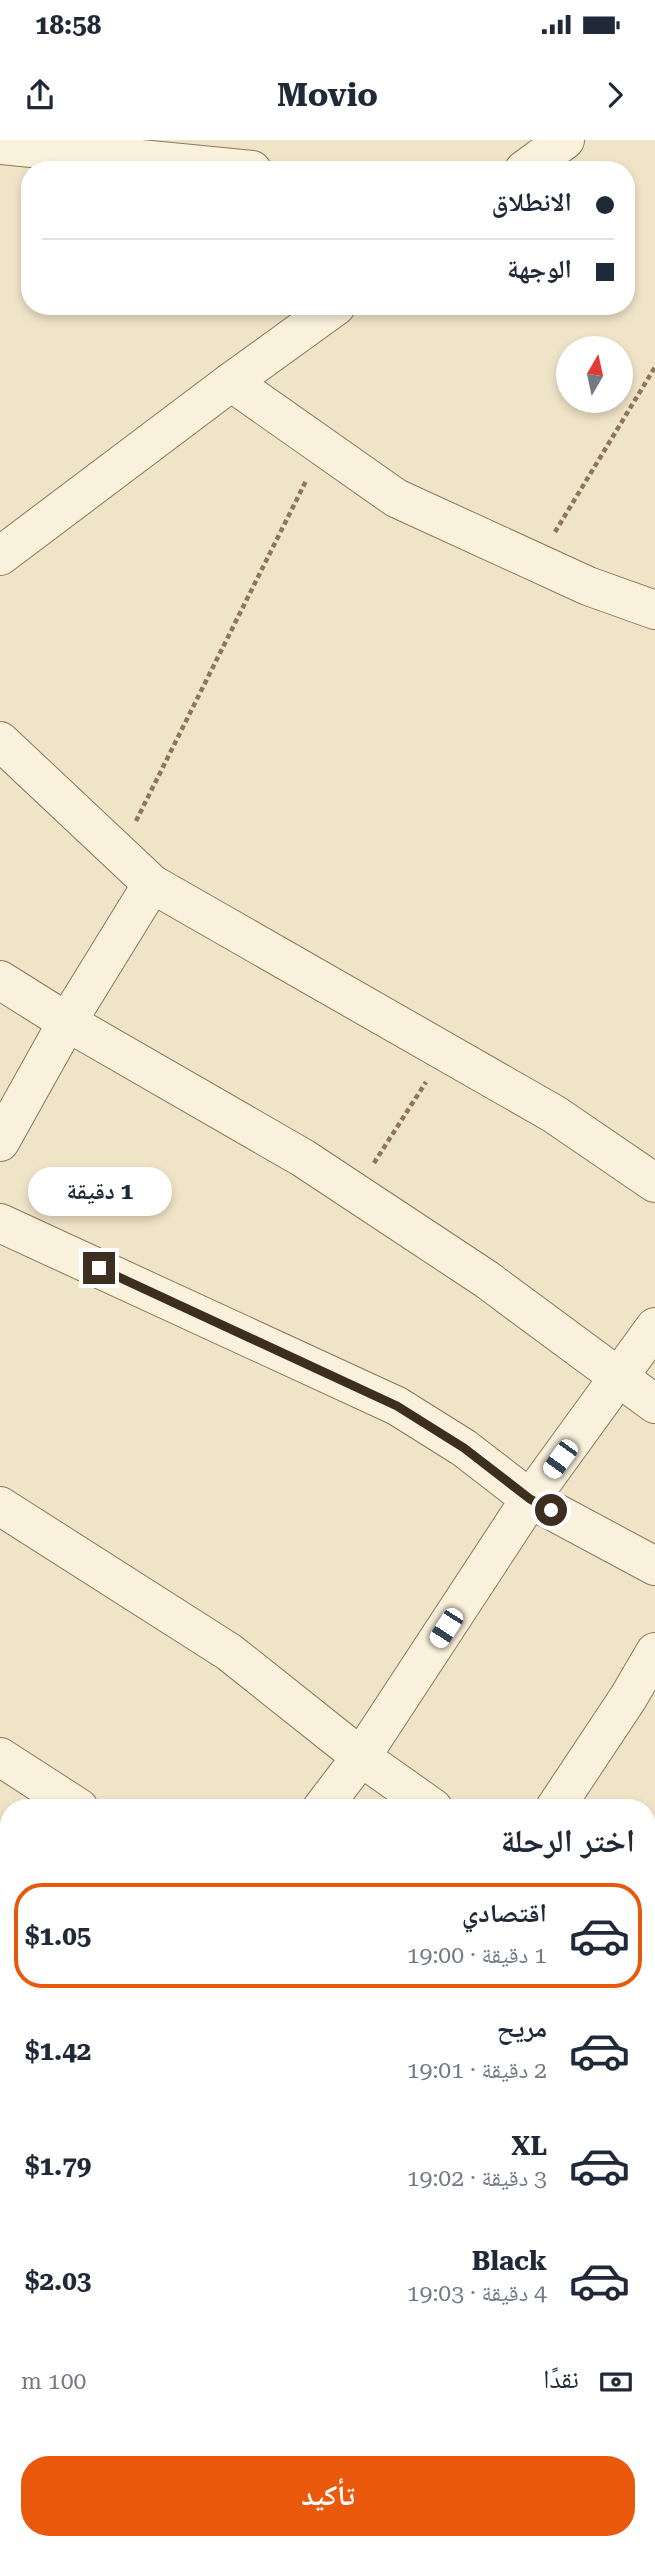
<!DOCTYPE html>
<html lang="ar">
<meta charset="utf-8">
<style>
:root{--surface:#fff;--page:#f2f2f3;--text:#1f2937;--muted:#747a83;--line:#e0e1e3;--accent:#ea580c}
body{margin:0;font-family:"Roboto Serif","Noto Naskh Arabic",serif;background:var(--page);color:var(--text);direction:rtl;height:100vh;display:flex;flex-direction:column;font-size:26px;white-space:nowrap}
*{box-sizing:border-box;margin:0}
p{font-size:23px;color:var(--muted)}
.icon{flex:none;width:38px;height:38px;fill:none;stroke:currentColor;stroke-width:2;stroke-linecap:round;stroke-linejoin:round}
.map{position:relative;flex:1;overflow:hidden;direction:ltr}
.side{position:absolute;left:0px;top:1659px;width:656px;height:751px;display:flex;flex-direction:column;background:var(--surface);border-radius:28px 28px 0 0;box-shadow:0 4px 10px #0003;direction:rtl}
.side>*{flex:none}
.banner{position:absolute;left:21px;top:21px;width:614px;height:154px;border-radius:28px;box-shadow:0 4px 10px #0003;direction:rtl;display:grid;align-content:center;height:154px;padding:0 21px;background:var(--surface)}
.needle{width:46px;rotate:9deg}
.fabs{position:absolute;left:556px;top:196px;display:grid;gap:14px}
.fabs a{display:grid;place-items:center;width:77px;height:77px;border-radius:50%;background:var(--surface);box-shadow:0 4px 10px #0003;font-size:35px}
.end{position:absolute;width:32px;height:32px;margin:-16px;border:9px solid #3d2e20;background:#fff;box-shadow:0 0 0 4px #fff}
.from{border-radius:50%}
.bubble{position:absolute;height:49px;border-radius:24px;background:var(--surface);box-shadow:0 4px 10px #0003;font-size:23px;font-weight:700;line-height:49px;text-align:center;direction:rtl}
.car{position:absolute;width:21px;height:42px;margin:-21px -10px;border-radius:9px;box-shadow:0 0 5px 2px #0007;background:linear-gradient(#fff 24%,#345 0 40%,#fff 0 76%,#345 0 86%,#fff 0)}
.banner b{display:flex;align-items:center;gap:24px;height:66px;font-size:26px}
.banner b+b{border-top:2px solid var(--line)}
.banner i{width:18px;height:18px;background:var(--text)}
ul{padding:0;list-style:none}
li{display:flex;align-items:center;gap:21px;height:105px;margin:0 14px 10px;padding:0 7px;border:4px solid transparent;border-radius:28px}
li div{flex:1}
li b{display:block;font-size:26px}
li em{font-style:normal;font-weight:700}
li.current{border-color:var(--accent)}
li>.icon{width:63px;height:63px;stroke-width:1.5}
h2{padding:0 21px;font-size:32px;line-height:84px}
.pay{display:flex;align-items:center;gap:18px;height:77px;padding:0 21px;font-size:26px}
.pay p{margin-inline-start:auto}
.button{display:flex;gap:14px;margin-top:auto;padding:14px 21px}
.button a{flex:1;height:80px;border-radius:28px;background:var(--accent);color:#fff;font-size:28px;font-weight:700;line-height:80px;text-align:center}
.status{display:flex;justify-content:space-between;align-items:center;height:49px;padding:0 35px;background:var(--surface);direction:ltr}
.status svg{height:19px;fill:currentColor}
header{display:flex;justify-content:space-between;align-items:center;height:91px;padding:0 21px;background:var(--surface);font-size:32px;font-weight:700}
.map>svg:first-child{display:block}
.building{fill:#cf9f7d}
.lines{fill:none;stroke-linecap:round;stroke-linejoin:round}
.street-casing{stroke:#8d765c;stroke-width:40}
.path{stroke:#8d765c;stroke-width:4.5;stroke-dasharray:5 3.5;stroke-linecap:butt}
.street{stroke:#faf1dc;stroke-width:38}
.route{stroke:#3d2e20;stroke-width:9}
</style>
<div class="status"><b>18:58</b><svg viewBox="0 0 49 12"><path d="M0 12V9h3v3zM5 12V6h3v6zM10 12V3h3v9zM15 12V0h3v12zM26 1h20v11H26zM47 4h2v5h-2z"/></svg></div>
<header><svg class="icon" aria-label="forward" viewBox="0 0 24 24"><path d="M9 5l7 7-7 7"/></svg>Movio<svg class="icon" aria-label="share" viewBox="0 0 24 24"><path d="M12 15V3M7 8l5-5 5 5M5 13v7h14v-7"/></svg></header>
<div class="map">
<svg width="655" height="2409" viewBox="0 0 655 2409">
<rect width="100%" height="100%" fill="#f0e4c8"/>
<g class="building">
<path d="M0 1942 9 1948V2012L0 2006Z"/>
<path d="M0 2020 9 2027V2057L0 2050Z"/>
<path d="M0 2056 8 2062 0 2073Z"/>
<path d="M9 2280V2308L8 2310 0 2303V2290Z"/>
<path d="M0 2382 9 2389V2401H15L9 2409H0Z"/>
</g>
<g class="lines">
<defs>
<g id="street">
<path d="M0 5 252 30"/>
<path d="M524 30 565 0"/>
<path d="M231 242 396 358 588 446 655 470"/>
<path d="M0 416 231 242 336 166"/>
<path d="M0 601 152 744 554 974 655 1043"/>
<path d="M0 840 67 882 303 1018 486 1139 655 1264"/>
<path d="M0 1002 67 882 152 744"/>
<path d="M0 1083 397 1266 464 1308 530 1359 655 1426"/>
<path d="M0 1366 229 1512 361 1617 433 1668"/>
<path d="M0 1617 79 1668"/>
<path d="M322 1668 361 1617 530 1359 655 1187"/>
<path d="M555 1668 628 1558 655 1512"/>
<path d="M648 1809 655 1814"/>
<path d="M648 2039 655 2044"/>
<path d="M648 2109 655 2099"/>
<path d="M0 2124 9 2111"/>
<path d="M0 2231 9 2239"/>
<path d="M85 2409 90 2401"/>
<path d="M441 2409 446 2401"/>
</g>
</defs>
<use href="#street" class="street-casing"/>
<g class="path">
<path d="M555 392 655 227"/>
<path d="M136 681 307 339"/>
<path d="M374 1023 426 942"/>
</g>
<use href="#street" class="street"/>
</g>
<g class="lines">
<path class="route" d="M99 1128 397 1266 464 1308 530 1359 551 1370"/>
</g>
</svg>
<div class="fabs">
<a><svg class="needle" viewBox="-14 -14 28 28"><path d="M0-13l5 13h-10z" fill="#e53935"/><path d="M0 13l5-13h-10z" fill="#747a83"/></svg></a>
</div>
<i class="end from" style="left:551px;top:1370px"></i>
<i class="end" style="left:99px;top:1128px"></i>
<div class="bubble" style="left:28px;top:1027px;width:144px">1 دقيقة</div>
<i class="car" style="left:560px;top:1319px;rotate:216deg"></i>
<i class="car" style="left:446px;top:1488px;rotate:213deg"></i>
<div class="banner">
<b><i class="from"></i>الانطلاق</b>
<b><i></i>الوجهة</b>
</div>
<section class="side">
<h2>اختر الرحلة</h2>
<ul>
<li class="current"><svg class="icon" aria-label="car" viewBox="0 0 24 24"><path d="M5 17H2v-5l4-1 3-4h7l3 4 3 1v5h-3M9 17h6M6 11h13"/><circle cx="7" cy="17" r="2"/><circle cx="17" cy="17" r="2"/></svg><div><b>اقتصادي</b><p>1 دقيقة · 19:00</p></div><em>$1.05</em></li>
<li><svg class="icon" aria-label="car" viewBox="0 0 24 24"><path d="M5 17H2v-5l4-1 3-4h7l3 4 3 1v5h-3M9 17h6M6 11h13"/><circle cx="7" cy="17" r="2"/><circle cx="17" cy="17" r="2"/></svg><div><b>مريح</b><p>2 دقيقة · 19:01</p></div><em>$1.42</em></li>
<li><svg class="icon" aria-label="car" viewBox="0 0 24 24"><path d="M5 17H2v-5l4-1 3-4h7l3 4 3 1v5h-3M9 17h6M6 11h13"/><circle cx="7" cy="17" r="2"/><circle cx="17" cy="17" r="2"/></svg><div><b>XL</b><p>3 دقيقة · 19:02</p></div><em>$1.79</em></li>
<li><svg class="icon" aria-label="car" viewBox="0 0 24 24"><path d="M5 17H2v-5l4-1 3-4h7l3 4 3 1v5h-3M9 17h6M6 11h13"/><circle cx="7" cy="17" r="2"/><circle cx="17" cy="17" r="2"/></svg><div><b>Black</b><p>4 دقيقة · 19:03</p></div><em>$2.03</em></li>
</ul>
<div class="pay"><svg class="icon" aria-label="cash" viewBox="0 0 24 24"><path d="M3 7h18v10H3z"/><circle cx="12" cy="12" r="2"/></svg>نقدًا<p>100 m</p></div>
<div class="button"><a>تأكيد</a></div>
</section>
</div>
